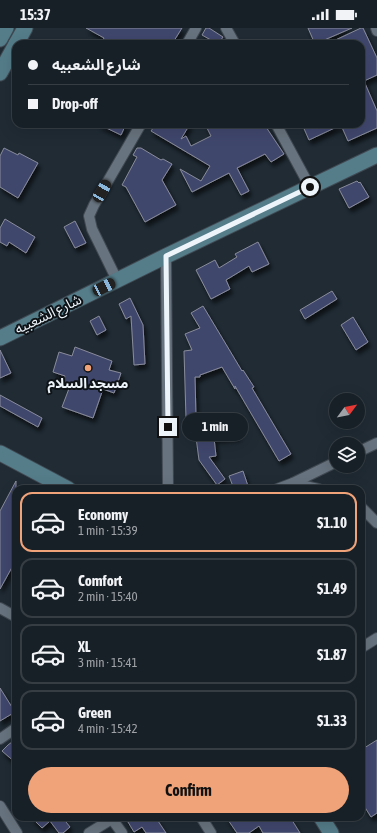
<!DOCTYPE html>
<meta charset="utf-8">
<style>
:root{--surface:#182027;--page:#21282f;--text:#f1f3f6;--muted:#9fa3a7;--line:#363e44;--accent:#f0a279}
body{margin:0;font-family:"Asap Condensed","Noto Sans Arabic",sans-serif;background:var(--page);color:var(--text);height:100vh;display:flex;flex-direction:column;font-size:15px;white-space:nowrap}
*{box-sizing:border-box;margin:0}
p{font-size:13px;color:var(--muted)}
.icon{flex:none;width:22px;height:22px;fill:none;stroke:currentColor;stroke-width:2;stroke-linecap:round;stroke-linejoin:round}
.map{position:relative;flex:1;overflow:hidden}
.drawer{position:absolute;left:12px;top:457px;width:353px;height:336px;display:flex;flex-direction:column;background:var(--surface);border-radius:12px;box-shadow:0 4px 16px #0002,0 0 0 1px var(--line)}
.drawer>*{flex:none}
.hud{position:absolute;left:12px;top:12px;width:353px;height:88px;border-radius:12px;box-shadow:0 4px 16px #0002,0 0 0 1px var(--line);display:grid;align-content:center;height:88px;padding:0 16px;background:var(--surface)}
.needle{width:26px;rotate:58deg}
.fabs{position:absolute;left:329px;top:365px;display:grid;gap:8px}
.fabs a{display:grid;place-items:center;width:36px;height:36px;border-radius:50%;background:var(--surface);box-shadow:0 4px 16px #0002,0 0 0 1px var(--line);font-size:20px}
.end{position:absolute;width:18px;height:18px;margin:-9px;border:5px solid #edf5fb;background:#111;box-shadow:0 0 0 2px #111}
.from{border-radius:50%}
.bubble{position:absolute;height:28px;border-radius:14px;background:var(--surface);box-shadow:0 4px 16px #0002,0 0 0 1px var(--line);font-size:13px;font-weight:700;line-height:28px;text-align:center}
.car{position:absolute;width:12px;height:24px;margin:-12px -6px;border-radius:5px;box-shadow:0 0 3px 1px #0007;background:linear-gradient(#222 24%,#8ab4d8 0 40%,#222 0 76%,#8ab4d8 0 86%,#222 0)}
.hud b{display:flex;align-items:center;gap:14px;height:38px;font-size:15px}
.hud b+b{border-top:1px solid var(--line)}
.hud i{width:10px;height:10px;background:var(--text)}
ul{padding:7px 0 0;list-style:none}
li{display:flex;align-items:center;gap:12px;height:60px;margin:0 8px 6px;padding:0 8px;border:2px solid var(--line);border-radius:12px}
li div{flex:1}
li b{display:block;font-size:15px}
li em{font-style:normal;font-weight:700}
li.active{border-color:var(--accent)}
li>.icon{width:36px;height:36px;stroke-width:1.5}
.action{display:flex;gap:8px;margin-top:auto;padding:8px 16px}
.action a{flex:1;height:46px;border-radius:24px;background:var(--accent);color:#111;font-size:16px;font-weight:700;line-height:46px;text-align:center}
.status{display:flex;justify-content:space-between;align-items:center;height:28px;padding:0 20px;background:var(--surface);direction:ltr}
.status svg{height:11px;fill:currentColor}
.map>svg:first-child{display:block}
.building{fill:#40466d;stroke:#898c9b;filter:url(#shadow)}
.lines{fill:none;stroke-linecap:round;stroke-linejoin:round}
.street-casing{stroke:#404952;stroke-width:12}
.secondary-casing{stroke:#404952;stroke-width:17}
.street{stroke:#67737e;stroke-width:10}
.secondary{stroke:#547c89;stroke-width:15}
.route{stroke:#edf5fb;stroke-width:5}
.poi-dot{fill:#f0a279;stroke:#0e1317;stroke-width:1.5}
.labels{text-anchor:middle;stroke-width:4;stroke-linejoin:round;paint-order:stroke}
.street-label{font-size:14px;fill:#edf5fb;stroke:#0e1317}
.poi-label{font-size:14px;font-weight:bold;fill:#edf5fb;stroke:#0e1317}
</style>
<div class="status"><b>15:37</b><svg viewBox="0 0 49 12"><path d="M0 12V9h3v3zM5 12V6h3v6zM10 12V3h3v9zM15 12V0h3v12zM26 1h20v11H26zM47 4h2v5h-2z"/></svg></div>
<div class="map">
<svg width="377" height="805" viewBox="0 0 377 805">
<defs>
<filter id="shadow"><feDropShadow dx="2.5" dy="4.5" stdDeviation="2" flood-color="#0009"/></filter>
</defs>
<rect width="100%" height="100%" fill="#202b34"/>
<g class="building">
<path d="M86 0H182L172 16H101L104 10Z"/>
<path d="M206 0H209L223 9 218 16 202 7Z"/>
<path d="M308 0H352L315 16Z"/>
<path d="M361 0H363L377 30V47L364 53 377 83V100L348 113 341 97 309 112 302 96H361V16H327Z"/>
<path d="M98 96H126L121 107Z"/>
<path d="M156 96H190L181 111 186 108 191 118 211 108 205 96H264L284 126 271 134 265 126 237 140 249 163 241 167 229 145 192 164 180 141 201 153 210 138 151 103Z"/>
<path d="M4 120 18 127 19 125 38 135 18 170 0 159V128Z"/>
<path d="M137 120H141L161 132 163 131 172 136 162 152 176 177 145 194 126 159 122 157 137 129 133 127Z"/>
<path d="M357 153 359 155 360 154 369 169 349 180 339 161Z"/>
<path d="M5 191 35 209 26 225 9 214 7 218 0 214V200Z"/>
<path d="M75 193 86 215 75 220 64 199Z"/>
<path d="M258 214 269 236 252 244 249 238 226 252 230 261 211 271 196 242 215 232 219 240 237 229 235 226Z"/>
<path d="M332 263 337 271 305 291 300 282Z"/>
<path d="M130 270 143 297 145 336 134 337 131 288 126 291 119 276Z"/>
<path d="M203 278 242 343 243 342 254 359 252 360 291 426 279 433 235 358V361L222 339 200 347V349H195L196 390H186L184 323 192 322 185 306 200 300 191 285Z"/>
<path d="M99 288 106 302 97 307 90 293Z"/>
<path d="M353 289 368 314 356 322 341 297Z"/>
<path d="M75 319 112 333 109 342 121 345 114 365 103 361 93 390 62 379 70 358 62 355 65 348 53 344 59 324 72 328Z"/>
<path d="M0 322 11 345 0 350Z"/>
<path d="M0 367 42 390 38 399 0 378Z"/>
<path d="M206 392 207 395 237 393 238 408 214 410 216 428 209 429 225 451 217 457 199 432 194 394Z"/>
<path d="M243 443 248 458 240 461H234L229 448Z"/>
<path d="M16 453V532L0 561V483Z"/>
<path d="M0 660 15 684 0 693Z"/>
<path d="M16 711V735L2 723 8 717Z"/>
<path d="M377 712V785L371 789 361 773V722Z"/>
<path d="M31 789H62L70 799 63 805H59L50 793 42 800Z"/>
<path d="M125 789H157L156 790 166 805H146L142 799 134 804Z"/>
<path d="M226 789H290L300 805H263L259 798 249 805H237Z"/>
</g>
<g class="lines">
<defs>
<g id="street">
<path d="M226 0 235 16"/>
<path d="M376 0 377 3"/>
<path d="M187 16 196 0"/>
<path d="M276 96 310 159"/>
<path d="M166 228 168 461"/>
<path d="M117 252 92 201 89 188 94 177 141 96"/>
<path d="M358 424 377 415"/>
<path d="M293 455 319 461"/>
<path d="M277 461 293 455 336 434"/>
<path d="M361 479 377 495"/>
<path d="M0 580 16 589"/>
<path d="M361 620 377 610"/>
<path d="M0 711 16 700"/>
<path d="M0 778 17 805"/>
<path d="M201 789 211 805"/>
<path d="M112 791 122 805"/>
<path d="M89 805 115 789"/>
</g>
<g id="secondary">
<path d="M0 11 6 0"/>
<path d="M16 16 25 0"/>
<path d="M0 45 16 16"/>
<path d="M0 310 166 228 377 127"/>
<path d="M0 425 68 461"/>
<path d="M321 789 331 805"/>
</g>
</defs>
<use href="#street" class="street-casing"/>
<use href="#secondary" class="secondary-casing"/>
<use href="#street" class="street"/>
<use href="#secondary" class="secondary"/>
</g>
<g class="lines">
<path class="route" d="M168 399 166 228 310 159"/>
</g>
<circle class="poi-dot" cx="88" cy="340" r="4"/>
<g class="labels">
<g class="street-label">
<text transform="translate(48 286) rotate(-26)" y="5">شارع الشعبيه</text>
</g>
<g class="poi-label">
<text x="88" y="360">مسجد السلام</text>
</g>
</g>
</svg>
<div class="fabs">
<a><svg class="needle" viewBox="-14 -14 28 28"><path d="M0-13l5 13h-10z" fill="#e53935"/><path d="M0 13l5-13h-10z" fill="#9fa3a7"/></svg></a>
<a><svg class="icon" aria-label="layers" viewBox="0 0 24 24"><path d="M12 4l9 5-9 5-9-5zM3 14l9 5 9-5"/></svg></a>
</div>
<i class="end from" style="left:310px;top:159px"></i>
<i class="end" style="left:168px;top:399px"></i>
<div class="bubble" style="left:182px;top:385px;width:66px">1 min</div>
<i class="car" style="left:102px;top:163px;rotate:30deg"></i>
<i class="car" style="left:104px;top:259px;rotate:64deg"></i>
<div class="hud">
<b><i class="from"></i>شارع الشعبيه</b>
<b><i></i>Drop-off</b>
</div>
<section class="drawer">
<ul>
<li class="active"><svg class="icon" aria-label="car" viewBox="0 0 24 24"><path d="M5 17H2v-5l4-1 3-4h7l3 4 3 1v5h-3M9 17h6M6 11h13"/><circle cx="7" cy="17" r="2"/><circle cx="17" cy="17" r="2"/></svg><div><b>Economy</b><p>1 min · 15:39</p></div><em>$1.10</em></li>
<li><svg class="icon" aria-label="car" viewBox="0 0 24 24"><path d="M5 17H2v-5l4-1 3-4h7l3 4 3 1v5h-3M9 17h6M6 11h13"/><circle cx="7" cy="17" r="2"/><circle cx="17" cy="17" r="2"/></svg><div><b>Comfort</b><p>2 min · 15:40</p></div><em>$1.49</em></li>
<li><svg class="icon" aria-label="car" viewBox="0 0 24 24"><path d="M5 17H2v-5l4-1 3-4h7l3 4 3 1v5h-3M9 17h6M6 11h13"/><circle cx="7" cy="17" r="2"/><circle cx="17" cy="17" r="2"/></svg><div><b>XL</b><p>3 min · 15:41</p></div><em>$1.87</em></li>
<li><svg class="icon" aria-label="car" viewBox="0 0 24 24"><path d="M5 17H2v-5l4-1 3-4h7l3 4 3 1v5h-3M9 17h6M6 11h13"/><circle cx="7" cy="17" r="2"/><circle cx="17" cy="17" r="2"/></svg><div><b>Green</b><p>4 min · 15:42</p></div><em>$1.33</em></li>
</ul>
<div class="action"><a>Confirm</a></div>
</section>
</div>
